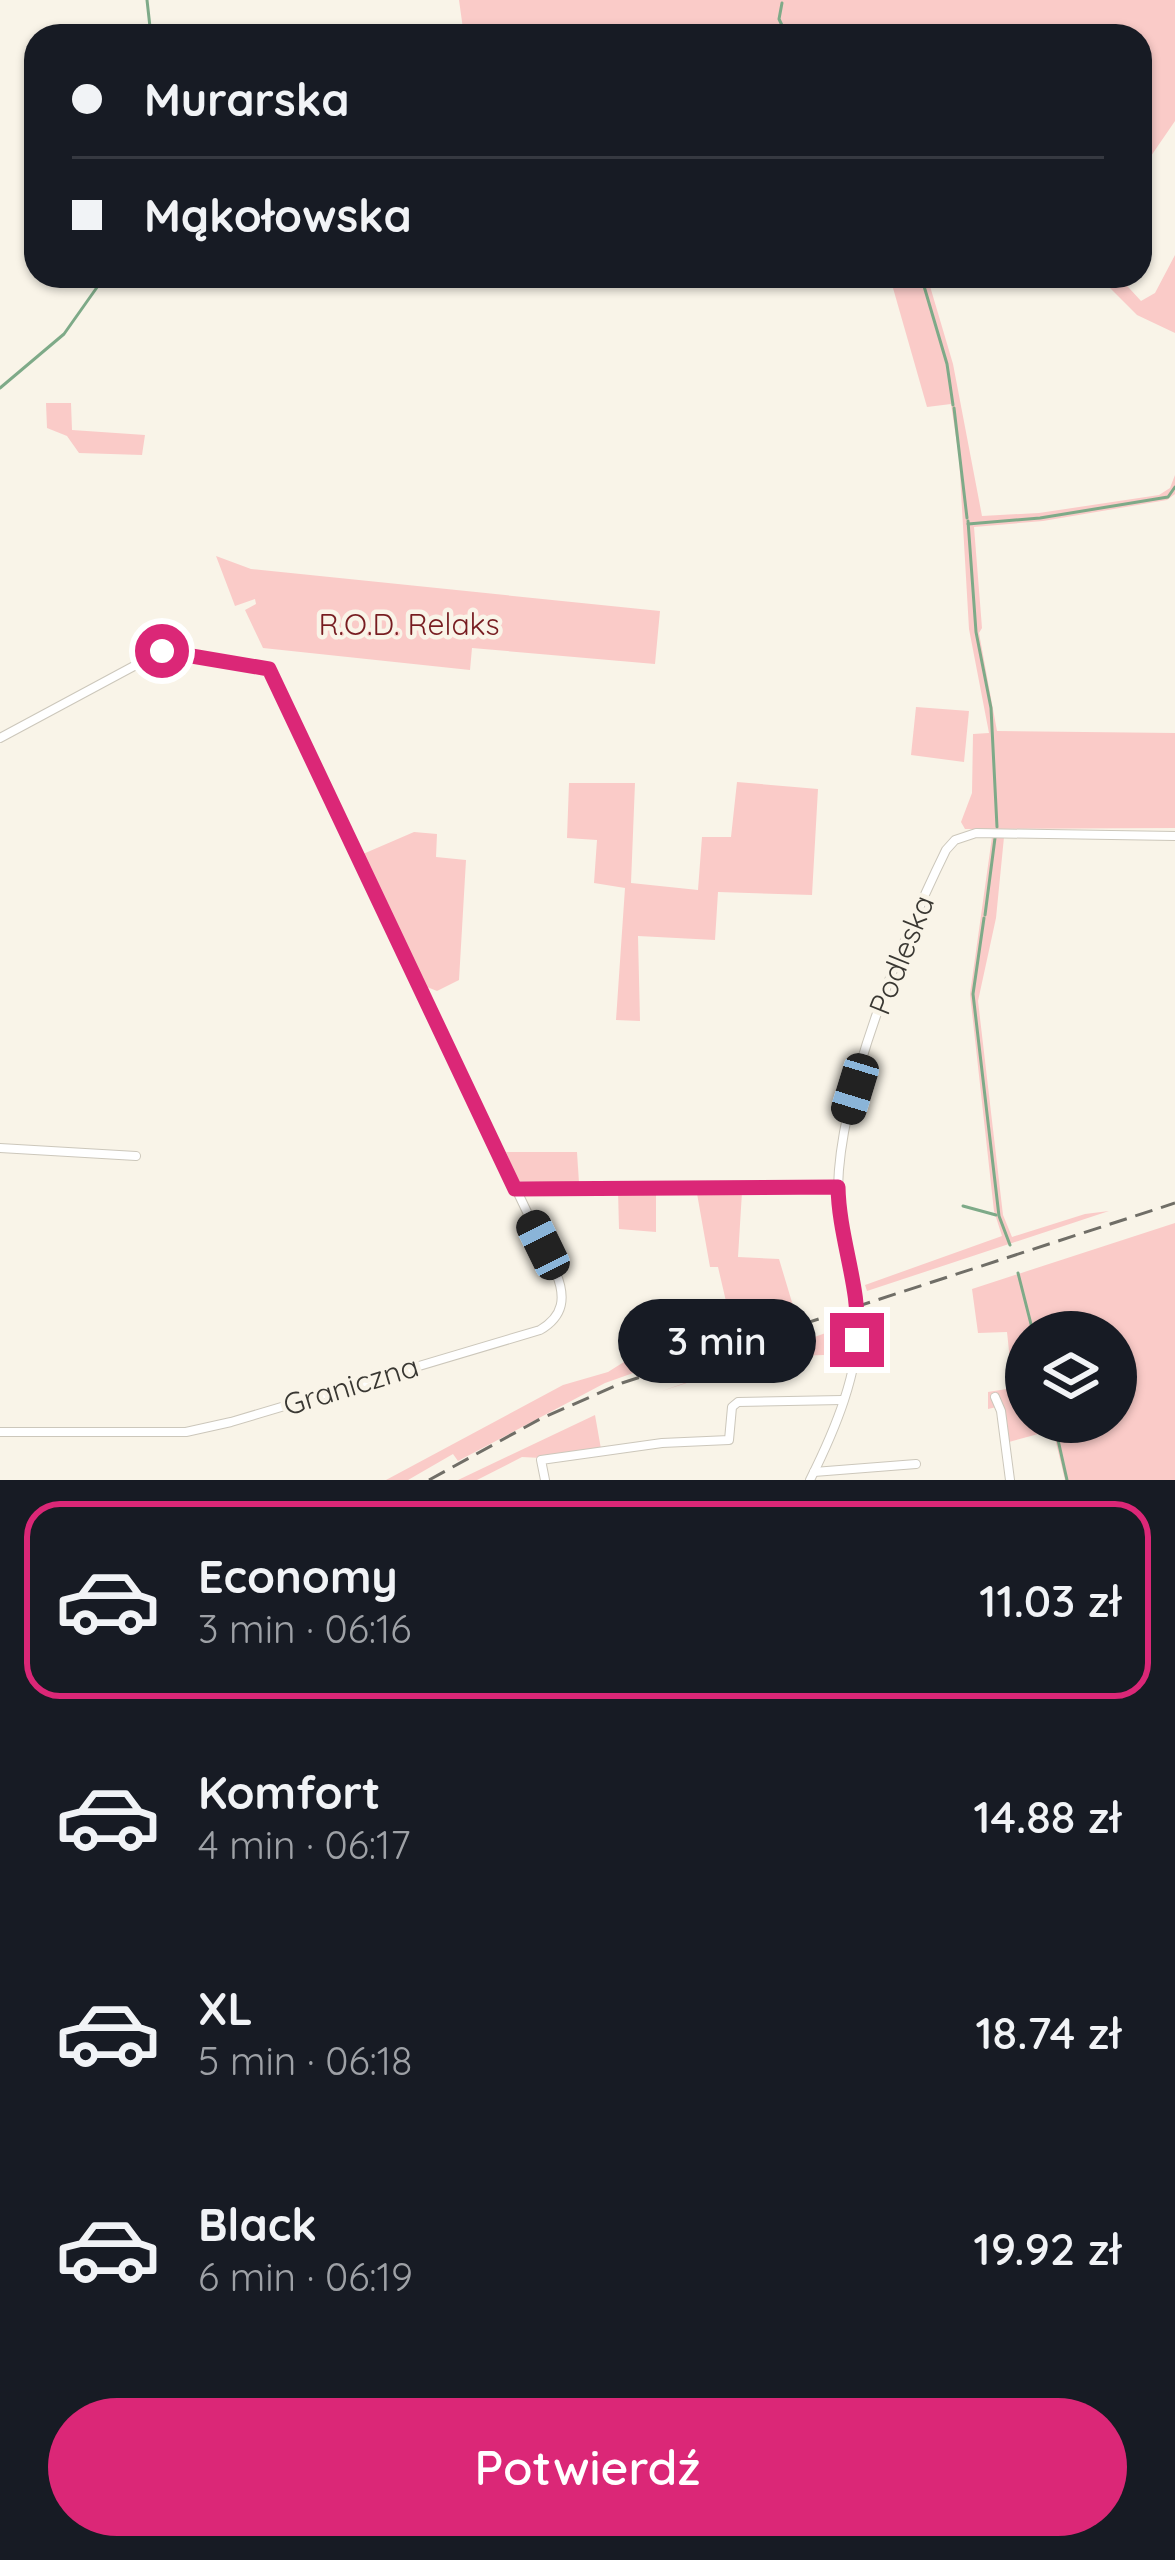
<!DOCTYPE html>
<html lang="pl">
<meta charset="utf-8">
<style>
:root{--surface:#171b24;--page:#242831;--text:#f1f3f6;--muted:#9ea1a6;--line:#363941;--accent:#db2777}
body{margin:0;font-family:Quicksand,sans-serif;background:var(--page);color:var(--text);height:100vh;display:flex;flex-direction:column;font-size:45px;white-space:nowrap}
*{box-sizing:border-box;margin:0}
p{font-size:39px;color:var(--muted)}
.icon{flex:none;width:66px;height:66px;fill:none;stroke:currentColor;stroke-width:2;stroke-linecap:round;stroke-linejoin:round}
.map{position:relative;height:1480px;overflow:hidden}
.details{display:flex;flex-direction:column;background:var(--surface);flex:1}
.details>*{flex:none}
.hud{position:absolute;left:24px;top:24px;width:1128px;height:264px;border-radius:36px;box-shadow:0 3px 9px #0004;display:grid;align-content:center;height:264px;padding:0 48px;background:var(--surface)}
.buttons{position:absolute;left:1005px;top:1311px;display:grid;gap:24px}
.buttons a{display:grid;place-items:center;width:132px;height:132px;border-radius:50%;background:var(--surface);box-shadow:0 3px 9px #0004;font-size:60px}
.end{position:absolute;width:54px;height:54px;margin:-27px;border:15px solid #db2777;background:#fff;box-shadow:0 0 0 6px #fff}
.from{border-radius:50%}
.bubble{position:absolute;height:84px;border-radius:42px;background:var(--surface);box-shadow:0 3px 9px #0004;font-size:39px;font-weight:600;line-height:84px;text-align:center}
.car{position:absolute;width:36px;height:72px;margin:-36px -18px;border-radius:15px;box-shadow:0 0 9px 3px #0007;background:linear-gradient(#222 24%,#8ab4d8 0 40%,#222 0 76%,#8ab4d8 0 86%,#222 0)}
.hud b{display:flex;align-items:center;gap:42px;height:114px;font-size:45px}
.hud b+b{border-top:3px solid var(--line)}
.hud i{width:30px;height:30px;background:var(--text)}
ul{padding:21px 0 0;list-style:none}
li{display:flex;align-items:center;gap:36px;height:198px;margin:0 24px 18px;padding:0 24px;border:6px solid transparent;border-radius:36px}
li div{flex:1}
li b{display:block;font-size:45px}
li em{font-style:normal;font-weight:600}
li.selected{border-color:var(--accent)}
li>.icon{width:108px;height:108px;stroke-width:1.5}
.cta{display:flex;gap:24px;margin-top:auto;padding:24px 48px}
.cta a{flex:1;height:138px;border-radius:72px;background:var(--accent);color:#fff;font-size:48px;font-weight:600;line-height:138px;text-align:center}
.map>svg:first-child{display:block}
.green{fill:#facbc8;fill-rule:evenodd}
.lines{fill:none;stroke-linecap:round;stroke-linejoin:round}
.stream{stroke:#7eaa88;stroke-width:3}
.minor-casing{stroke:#ccc7bb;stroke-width:10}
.minor{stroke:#fff;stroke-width:8}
.rail{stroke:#706e67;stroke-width:3;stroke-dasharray:18 9;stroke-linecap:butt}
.route{stroke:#db2777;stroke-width:15}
.labels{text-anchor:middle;stroke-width:9;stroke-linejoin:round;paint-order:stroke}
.park-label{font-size:30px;fill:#771d21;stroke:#f9f4e8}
.street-label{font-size:30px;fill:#393732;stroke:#f9f4e8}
</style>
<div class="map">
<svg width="1175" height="1480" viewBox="0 0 1175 1480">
<rect width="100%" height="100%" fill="#f9f4e8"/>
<g class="green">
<path d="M459 0H1175V121L1140 172V36H759L756 32 748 36H464Z"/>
<path d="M1175 255V333L1137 315 1098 276H1118L1141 301 1155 293Z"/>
<path d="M916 276H927L953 364 982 516 1039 513 1159 495 1170 488 1175 475V494L1167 500 1043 521 974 527 982 628 979 633 997 731 1175 733V828L965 829 961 822 972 793 973 734 989 733 969 629 959 457 951 404 927 407 893 288 917 279Z"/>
<path d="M46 403H71L72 430 145 435 142 455 79 453 67 436 47 428Z"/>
<path d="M216 556 251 569 660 611 655 664 472 648 470 670 263 648 245 610 256 604 255 599 235 606Z"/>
<path d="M916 707 969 711 964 762 911 755Z"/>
<path d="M737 782 818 789 812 895 718 892 715 940 638 936 640 1021 616 1020 625 888 594 883 597 840 567 838 569 783H635L631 883 698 890 702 837H731Z"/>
<path d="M414 832 437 834 436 857 466 860 459 980 437 991 427 987 363 854Z"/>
<path d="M992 837H1004L996 918 978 1001 1003 1215 1012 1237 1085 1214 1109 1211 867 1291 865 1285 1002 1236 994 1211 970 994Z"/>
<path d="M506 1152H577L579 1183 518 1181Z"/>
<path d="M696 1188 742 1192 738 1257 779 1259 794 1309 732 1327 718 1267H710Z"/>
<path d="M618 1190 656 1191V1232L619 1229Z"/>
<path d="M1175 1223V1480H1065L1053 1430 1009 1442 1001 1406 988 1409V1392L1013 1388 1007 1332 978 1333 972 1289ZM1026 1332H1116V1422H1026Z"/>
<path d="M854 1323 851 1354 767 1357 662 1391Z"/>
<path d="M715 1333 718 1343 605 1383 458 1461 453 1454 408 1480H386L563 1385 608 1372 627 1360Z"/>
<path d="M595 1415 601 1449 541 1458 522 1457 477 1480H458Z"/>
</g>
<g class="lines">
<g class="stream">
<path d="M147 0 151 36"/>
<path d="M782 3 779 19 787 36"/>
<path d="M921 276 947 364 953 405"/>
<path d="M0 388 64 334 105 276"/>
<path d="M954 408 967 518"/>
<path d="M968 521 976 632 991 708 997 827"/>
<path d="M968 524 1040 518 1168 497 1175 487"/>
<path d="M985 915 995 838"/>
<path d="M984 918 973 994 999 1216 1010 1245"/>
<path d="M963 1206 996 1215"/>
<path d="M1018 1273 1033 1332"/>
<path d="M1054 1422 1067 1480"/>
</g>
<defs>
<g id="minor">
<path d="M0 738 162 651 269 669 556 1273C566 1297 564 1316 540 1330L231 1422 186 1432H0"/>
<path d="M0 1148 136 1156"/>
<path d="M516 1189 838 1187"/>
<path d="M995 1397 1001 1411 1010 1480"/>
<path d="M814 1472 916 1464"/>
<path d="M545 1480 541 1460 662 1443 729 1440 732 1407 738 1402 842 1400"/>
<path d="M810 1480C834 1432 861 1370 858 1314 856 1272 836 1232 838 1188 840 1088 902 940 946 850L955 840 976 833 1175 836"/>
</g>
</defs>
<use href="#minor" class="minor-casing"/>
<use href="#minor" class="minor"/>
<path class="rail" d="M429 1480 540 1419 622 1383 1175 1203"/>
</g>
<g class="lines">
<path class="route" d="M162 651 269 669 515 1189 838 1187C839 1239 861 1288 857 1340"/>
</g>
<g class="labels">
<g class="park-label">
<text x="409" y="635">R.O.D. Relaks</text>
</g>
<g class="street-label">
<text transform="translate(902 955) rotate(-68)" y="10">Podleska</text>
<text transform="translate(351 1386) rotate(-17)" y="10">Graniczna</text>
</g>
</g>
</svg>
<div class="buttons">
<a><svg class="icon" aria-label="layers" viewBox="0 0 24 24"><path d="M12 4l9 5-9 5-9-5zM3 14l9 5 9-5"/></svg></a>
</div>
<i class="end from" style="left:162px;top:651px"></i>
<i class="end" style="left:857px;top:1340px"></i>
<div class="bubble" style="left:618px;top:1299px;width:198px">3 min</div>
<i class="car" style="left:855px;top:1089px;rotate:197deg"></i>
<i class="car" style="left:543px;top:1245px;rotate:334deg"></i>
<div class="hud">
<b><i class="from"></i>Murarska</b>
<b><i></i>Mąkołowska</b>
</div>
</div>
<section class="details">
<ul>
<li class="selected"><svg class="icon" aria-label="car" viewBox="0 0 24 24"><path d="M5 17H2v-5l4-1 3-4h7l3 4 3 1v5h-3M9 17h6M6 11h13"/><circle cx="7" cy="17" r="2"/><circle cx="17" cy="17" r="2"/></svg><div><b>Economy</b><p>3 min · 06:16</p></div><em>11.03 zł</em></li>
<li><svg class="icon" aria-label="car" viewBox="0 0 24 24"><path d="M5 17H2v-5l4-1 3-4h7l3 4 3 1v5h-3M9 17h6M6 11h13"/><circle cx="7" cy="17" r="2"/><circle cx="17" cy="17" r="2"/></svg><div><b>Komfort</b><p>4 min · 06:17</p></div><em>14.88 zł</em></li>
<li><svg class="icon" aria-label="car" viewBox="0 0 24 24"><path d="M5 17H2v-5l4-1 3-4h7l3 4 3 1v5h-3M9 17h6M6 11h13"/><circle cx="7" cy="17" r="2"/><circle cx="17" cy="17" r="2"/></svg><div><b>XL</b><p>5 min · 06:18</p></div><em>18.74 zł</em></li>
<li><svg class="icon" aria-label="car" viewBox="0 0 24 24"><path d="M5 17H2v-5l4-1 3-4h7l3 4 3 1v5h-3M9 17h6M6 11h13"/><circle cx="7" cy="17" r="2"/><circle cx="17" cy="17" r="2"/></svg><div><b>Black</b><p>6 min · 06:19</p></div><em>19.92 zł</em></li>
</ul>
<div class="cta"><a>Potwierdź</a></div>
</section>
